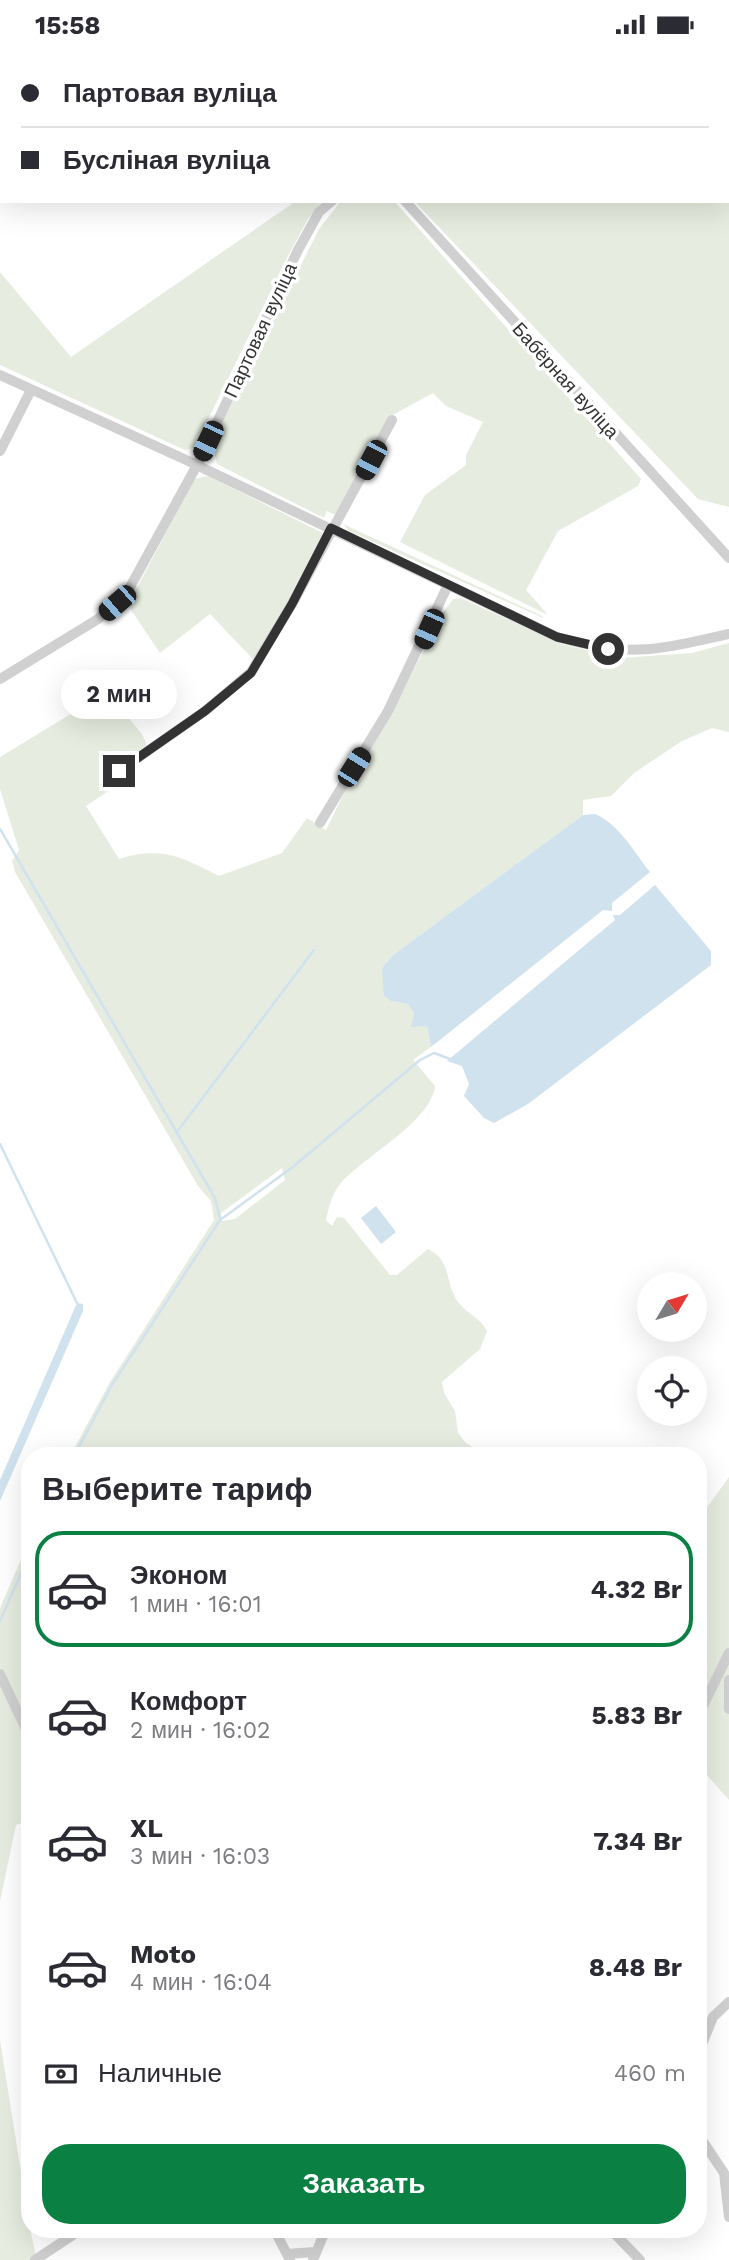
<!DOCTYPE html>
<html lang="ru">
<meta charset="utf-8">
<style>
:root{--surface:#fff;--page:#f7f7f7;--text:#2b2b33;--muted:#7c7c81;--line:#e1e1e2;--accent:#0b8043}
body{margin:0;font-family:"Work Sans",sans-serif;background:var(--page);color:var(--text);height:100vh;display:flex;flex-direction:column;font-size:26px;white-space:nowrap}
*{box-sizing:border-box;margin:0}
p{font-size:23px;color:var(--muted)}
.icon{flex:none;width:38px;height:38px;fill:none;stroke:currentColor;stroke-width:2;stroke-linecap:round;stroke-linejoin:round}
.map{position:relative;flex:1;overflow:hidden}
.sheet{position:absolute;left:21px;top:1398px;width:686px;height:791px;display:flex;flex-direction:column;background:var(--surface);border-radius:28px;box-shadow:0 7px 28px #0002}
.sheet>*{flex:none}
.hud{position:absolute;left:0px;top:0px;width:730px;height:154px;box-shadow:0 7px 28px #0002;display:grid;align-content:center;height:154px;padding:0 21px;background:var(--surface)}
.needle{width:46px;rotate:52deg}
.fabs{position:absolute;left:637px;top:1223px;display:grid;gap:14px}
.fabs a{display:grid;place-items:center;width:70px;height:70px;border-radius:50%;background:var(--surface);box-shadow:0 7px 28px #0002;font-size:35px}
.end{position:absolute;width:32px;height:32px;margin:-16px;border:9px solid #333;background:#fff;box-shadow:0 0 0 4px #fff}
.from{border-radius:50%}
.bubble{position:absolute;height:49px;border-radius:24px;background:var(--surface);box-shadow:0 7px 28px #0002;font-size:23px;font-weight:700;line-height:49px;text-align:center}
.car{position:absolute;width:21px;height:42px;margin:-21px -10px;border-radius:9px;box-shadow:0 0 5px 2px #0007;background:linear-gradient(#222 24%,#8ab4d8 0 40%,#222 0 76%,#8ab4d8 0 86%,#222 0)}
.hud b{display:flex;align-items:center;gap:24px;height:66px;font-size:26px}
.hud b+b{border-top:2px solid var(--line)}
.hud i{width:18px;height:18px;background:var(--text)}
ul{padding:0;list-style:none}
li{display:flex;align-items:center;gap:21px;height:116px;margin:0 14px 10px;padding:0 7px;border:4px solid transparent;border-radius:28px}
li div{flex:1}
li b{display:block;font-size:26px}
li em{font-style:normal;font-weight:700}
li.on{border-color:var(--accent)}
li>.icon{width:63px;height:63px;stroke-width:1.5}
h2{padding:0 21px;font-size:32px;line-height:84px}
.pay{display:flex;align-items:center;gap:18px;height:77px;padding:0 21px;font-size:26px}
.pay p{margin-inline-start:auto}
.action{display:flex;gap:14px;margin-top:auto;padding:14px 21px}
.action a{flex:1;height:80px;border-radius:28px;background:var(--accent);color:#fff;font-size:28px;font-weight:700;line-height:80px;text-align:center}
.status{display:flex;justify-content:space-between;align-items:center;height:49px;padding:0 35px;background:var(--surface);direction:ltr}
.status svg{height:19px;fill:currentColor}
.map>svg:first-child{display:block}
.green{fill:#e6ecdf;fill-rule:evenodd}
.water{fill:#cfe2ee}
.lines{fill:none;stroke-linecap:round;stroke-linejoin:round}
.stream{stroke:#cfe2ee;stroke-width:2.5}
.minor{stroke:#d0d0d0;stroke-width:10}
.route{stroke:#333;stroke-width:9}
.labels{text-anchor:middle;stroke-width:7;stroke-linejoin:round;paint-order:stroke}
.street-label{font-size:19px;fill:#333;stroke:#fff}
</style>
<div class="status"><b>15:58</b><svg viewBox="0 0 49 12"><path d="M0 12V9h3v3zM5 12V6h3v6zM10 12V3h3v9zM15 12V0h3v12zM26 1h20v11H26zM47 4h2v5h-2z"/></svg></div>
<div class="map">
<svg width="729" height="2211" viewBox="0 0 729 2211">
<rect width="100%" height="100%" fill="#fff"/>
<g class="green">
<path d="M573 0H729V458L698 450 414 152H728V2Z"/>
<path d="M296 152H322L308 170 289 205 194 399 185 401 0 316V223L71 308Z"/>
<path d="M341 152H394L641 430 638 437 558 482 526 541 548 566 400 493 425 446 466 416V406L483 373 446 357 433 344 389 368 336 466 327 462 324 469 217 415 212 394 319 180Z"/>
<path d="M208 427 323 484 287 558 253 610 210 565 160 604 125 552 139 535 194 430Z"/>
<path d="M343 475 542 567 543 569 349 482Z"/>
<path d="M461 549 561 595 620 609 692 604 729 594V683L712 679 682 692 634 724 611 747 583 751V766L393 906 382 919 391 952 408 955 414 965 427 977 431 998 413 1011 435 1037C431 1073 363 1108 340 1135 332 1145 329 1158 326 1171L332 1177 337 1168 344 1169 390 1226H397L428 1200C450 1211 445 1227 454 1246 461 1263 479 1266 487 1282L480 1300 442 1333 444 1344 455 1362 458 1384 466 1394 488 1407H70L110 1333 214 1171 211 1152 198 1137 15 823 12 812 19 801 0 740V708L107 643 142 685 147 696 112 720 120 734 86 757 119 810C163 797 181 808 219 827L282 804 307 769 326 781 347 738 390 667 442 565 453 550ZM282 1119 285 1131 235 1170 222 1172 221 1164Z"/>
<path d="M729 1428V1751L698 1716V1471Z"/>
<path d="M30 1490V1771L16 1776 0 1852V1559Z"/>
<path d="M0 1991 30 2180 37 2211H0Z"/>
</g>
<g class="water">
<path d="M595 765C619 775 634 803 650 823L612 854V862L603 861 431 998 427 977 411 978 414 965 408 955 391 952 384 947 382 919 393 906 583 766Z"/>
<path d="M655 836 711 902V916L528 1055 494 1074 484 1069 464 1047 469 1035 462 1017 447 1012 615 871 613 866H620Z"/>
<path d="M376 1157 396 1183 381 1195 361 1169Z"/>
<path d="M77 1254 83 1255V1262L0 1452V1431Z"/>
</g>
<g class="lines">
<g class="stream">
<path d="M0 780 215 1149 220 1169"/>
<path d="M177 1083 314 901"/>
<path d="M0 1095 77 1254"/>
<path d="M74 1407 112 1336 220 1171 294 1117 420 1011 434 1004 450 1010"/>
<path d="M0 1572 30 1504"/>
</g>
<g class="minor">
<path d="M306 0 307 2"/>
<path d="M428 2 430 0"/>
<path d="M405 152 729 509"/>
<path d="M0 326 184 410 557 588C631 609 656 601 729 585"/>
<path d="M0 402 31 341"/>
<path d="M0 630 98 570 129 540 197 416 298 201 319 163 332 152"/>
<path d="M119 722 205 662 251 623 292 555 392 371"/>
<path d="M320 774 388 662 448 536"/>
<path d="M0 1625 30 1689"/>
<path d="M729 1631V1660"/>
<path d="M698 1667 729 1604"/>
<path d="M698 2005 713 1968 729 1953"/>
<path d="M698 2085 724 2124 729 2168"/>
<path d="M274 2180 290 2211"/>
<path d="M610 2180 640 2211"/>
<path d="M287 2205 315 2203"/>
<path d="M35 2211 82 2180"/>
<path d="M313 2211 326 2180"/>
</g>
</g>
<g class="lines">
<path class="route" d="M119 722 205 662 251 624 292 555 331 479 557 588 608 600"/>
</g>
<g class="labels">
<g class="street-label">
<text transform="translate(260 281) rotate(-65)" y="7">Партовая вуліца</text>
<text transform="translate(566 331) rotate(48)" y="7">Бабёрная вуліца</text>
</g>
</g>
</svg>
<div class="fabs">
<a><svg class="needle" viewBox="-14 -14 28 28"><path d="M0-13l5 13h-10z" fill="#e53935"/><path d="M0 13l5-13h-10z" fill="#7c7c81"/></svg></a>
<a><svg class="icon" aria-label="locate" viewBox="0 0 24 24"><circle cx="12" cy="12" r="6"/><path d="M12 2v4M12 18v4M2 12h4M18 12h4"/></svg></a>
</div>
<i class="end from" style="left:608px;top:600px"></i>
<i class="end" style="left:119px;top:722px"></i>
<div class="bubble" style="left:61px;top:621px;width:116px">2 мин</div>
<i class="car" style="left:208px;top:392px;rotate:205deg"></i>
<i class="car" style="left:371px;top:411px;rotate:208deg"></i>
<i class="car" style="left:117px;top:554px;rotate:229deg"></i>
<i class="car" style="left:429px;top:580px;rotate:204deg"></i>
<i class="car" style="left:354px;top:718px;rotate:32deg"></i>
<div class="hud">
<b><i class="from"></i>Партовая вуліца</b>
<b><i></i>Бусліная вуліца</b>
</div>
<section class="sheet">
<h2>Выберите тариф</h2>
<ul>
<li class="on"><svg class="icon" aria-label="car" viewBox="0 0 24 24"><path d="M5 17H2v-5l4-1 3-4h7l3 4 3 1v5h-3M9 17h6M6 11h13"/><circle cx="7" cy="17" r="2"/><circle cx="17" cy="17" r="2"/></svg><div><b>Эконом</b><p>1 мин · 16:01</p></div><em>4.32 Br</em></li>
<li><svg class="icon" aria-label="car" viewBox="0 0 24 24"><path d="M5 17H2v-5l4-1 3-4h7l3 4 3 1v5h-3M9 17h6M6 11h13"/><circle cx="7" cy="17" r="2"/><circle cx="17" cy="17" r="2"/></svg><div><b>Комфорт</b><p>2 мин · 16:02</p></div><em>5.83 Br</em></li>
<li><svg class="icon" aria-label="car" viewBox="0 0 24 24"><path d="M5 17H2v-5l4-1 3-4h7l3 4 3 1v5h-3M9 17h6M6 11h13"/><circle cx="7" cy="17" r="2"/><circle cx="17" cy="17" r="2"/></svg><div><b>XL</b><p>3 мин · 16:03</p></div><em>7.34 Br</em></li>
<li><svg class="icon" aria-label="car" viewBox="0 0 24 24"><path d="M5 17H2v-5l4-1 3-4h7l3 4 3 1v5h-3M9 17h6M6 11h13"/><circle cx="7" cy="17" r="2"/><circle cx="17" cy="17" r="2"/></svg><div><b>Moto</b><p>4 мин · 16:04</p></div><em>8.48 Br</em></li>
</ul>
<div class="pay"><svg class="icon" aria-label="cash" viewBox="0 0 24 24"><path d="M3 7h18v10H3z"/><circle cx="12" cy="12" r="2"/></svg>Наличные<p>460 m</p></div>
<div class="action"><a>Заказать</a></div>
</section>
</div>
